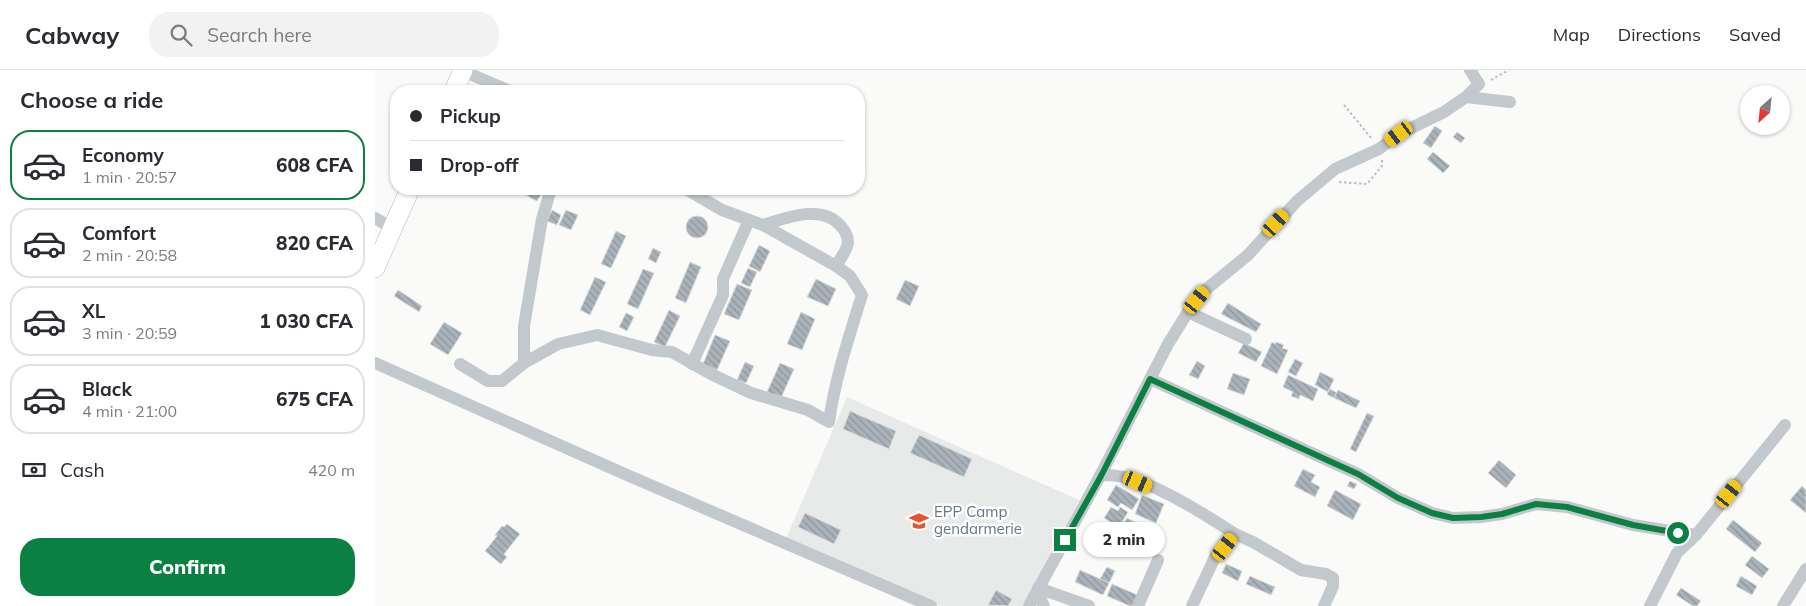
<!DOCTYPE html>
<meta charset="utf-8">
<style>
:root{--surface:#fff;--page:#f2f2f3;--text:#2b2b33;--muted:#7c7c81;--line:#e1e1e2;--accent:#0b8043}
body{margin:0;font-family:Mulish,sans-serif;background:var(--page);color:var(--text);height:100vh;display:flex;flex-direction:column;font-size:19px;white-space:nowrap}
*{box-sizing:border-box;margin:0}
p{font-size:16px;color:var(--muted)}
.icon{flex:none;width:28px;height:28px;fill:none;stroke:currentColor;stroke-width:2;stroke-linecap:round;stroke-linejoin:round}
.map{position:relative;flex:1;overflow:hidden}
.side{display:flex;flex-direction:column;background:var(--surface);width:375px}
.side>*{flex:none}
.guide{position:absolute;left:15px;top:15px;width:475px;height:110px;border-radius:20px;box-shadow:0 1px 4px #0004;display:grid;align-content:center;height:110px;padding:0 20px;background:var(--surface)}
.needle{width:32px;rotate:207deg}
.tools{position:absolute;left:1365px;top:15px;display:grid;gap:10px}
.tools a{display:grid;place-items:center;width:50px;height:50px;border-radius:50%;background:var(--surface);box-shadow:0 1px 4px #0004;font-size:25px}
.end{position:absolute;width:22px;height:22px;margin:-11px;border:6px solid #0b8043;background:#fff;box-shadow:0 0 0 2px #fff}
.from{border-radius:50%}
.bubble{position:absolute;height:35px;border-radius:18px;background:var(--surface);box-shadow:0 1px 4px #0004;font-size:16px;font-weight:800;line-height:35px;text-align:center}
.car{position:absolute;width:15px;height:30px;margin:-15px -8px;border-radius:6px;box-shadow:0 0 4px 1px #0007;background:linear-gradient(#f5c518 24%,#345 0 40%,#f5c518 0 76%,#345 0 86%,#f5c518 0)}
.guide b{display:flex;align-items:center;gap:18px;height:48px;font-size:19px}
.guide b+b{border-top:1px solid var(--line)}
.guide i{width:12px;height:12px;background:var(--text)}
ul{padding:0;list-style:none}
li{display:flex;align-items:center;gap:15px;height:70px;margin:0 10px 8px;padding:0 10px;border:2px solid var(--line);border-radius:20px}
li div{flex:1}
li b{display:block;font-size:19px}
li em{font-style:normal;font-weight:800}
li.current{border-color:var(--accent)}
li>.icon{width:45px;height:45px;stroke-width:1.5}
h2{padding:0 20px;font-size:22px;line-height:60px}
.pay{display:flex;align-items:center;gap:12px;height:55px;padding:0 20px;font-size:19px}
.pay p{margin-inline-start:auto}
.button{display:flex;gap:10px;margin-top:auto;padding:10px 20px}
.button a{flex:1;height:58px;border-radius:20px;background:var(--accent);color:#fff;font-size:20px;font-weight:800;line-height:58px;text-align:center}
header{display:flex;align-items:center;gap:30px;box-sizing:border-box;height:70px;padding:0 25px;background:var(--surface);border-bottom:1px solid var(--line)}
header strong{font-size:24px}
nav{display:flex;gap:28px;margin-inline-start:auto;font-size:18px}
.search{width:350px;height:45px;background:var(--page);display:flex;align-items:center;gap:12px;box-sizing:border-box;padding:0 18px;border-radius:20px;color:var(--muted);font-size:19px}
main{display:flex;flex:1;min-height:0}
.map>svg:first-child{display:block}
.built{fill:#e8e9e9}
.building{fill:url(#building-back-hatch);stroke:#dcdcda}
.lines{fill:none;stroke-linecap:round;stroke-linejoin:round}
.highway-casing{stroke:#b4b9bd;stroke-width:20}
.path{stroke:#bbbfc2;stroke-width:2;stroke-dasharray:2.5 2.5;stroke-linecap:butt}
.minor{stroke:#c3c8cc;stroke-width:12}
.highway{stroke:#fff;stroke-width:19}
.route{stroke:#0b8043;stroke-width:6}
.labels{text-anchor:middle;stroke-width:5;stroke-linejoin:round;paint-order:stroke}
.poi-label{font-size:15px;fill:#657683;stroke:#fff;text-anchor:start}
</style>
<header>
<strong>Cabway</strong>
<div class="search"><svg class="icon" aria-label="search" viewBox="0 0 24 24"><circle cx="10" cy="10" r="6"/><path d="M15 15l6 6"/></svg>Search here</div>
<nav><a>Map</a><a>Directions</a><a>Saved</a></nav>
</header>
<main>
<section class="side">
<h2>Choose a ride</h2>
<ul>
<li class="current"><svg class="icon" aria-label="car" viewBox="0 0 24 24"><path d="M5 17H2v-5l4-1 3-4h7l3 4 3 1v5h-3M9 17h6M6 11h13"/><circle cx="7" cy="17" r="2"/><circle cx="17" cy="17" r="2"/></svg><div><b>Economy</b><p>1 min · 20:57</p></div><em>608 CFA</em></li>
<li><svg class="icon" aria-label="car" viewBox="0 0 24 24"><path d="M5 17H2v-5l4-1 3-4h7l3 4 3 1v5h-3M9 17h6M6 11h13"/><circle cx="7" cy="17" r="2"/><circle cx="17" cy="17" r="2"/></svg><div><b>Comfort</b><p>2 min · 20:58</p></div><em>820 CFA</em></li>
<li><svg class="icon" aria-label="car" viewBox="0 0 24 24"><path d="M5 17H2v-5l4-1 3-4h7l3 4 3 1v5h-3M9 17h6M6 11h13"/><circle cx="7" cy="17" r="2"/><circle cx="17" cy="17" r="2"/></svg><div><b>XL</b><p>3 min · 20:59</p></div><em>1 030 CFA</em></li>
<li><svg class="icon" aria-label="car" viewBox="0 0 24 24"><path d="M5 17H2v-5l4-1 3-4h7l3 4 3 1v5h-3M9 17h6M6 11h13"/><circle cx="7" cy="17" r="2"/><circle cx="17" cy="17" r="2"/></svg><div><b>Black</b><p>4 min · 21:00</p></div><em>675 CFA</em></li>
</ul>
<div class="pay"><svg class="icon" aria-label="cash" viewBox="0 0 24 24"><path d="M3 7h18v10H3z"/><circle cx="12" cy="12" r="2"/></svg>Cash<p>420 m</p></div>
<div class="button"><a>Confirm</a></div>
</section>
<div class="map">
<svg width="1431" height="536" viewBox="0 0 1431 536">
<defs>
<pattern id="building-back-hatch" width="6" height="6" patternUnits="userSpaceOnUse" patternTransform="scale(1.25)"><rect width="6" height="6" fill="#aab3b9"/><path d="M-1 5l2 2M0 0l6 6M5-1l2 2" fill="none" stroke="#8e969c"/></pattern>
</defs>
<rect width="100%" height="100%" fill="#fafaf8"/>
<path class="built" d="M472 327 704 430 650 536H566L410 471Z"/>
<g class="building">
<path d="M1060 56 1067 61 1056 78 1048 73Z"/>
<path d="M1082 62 1090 68 1086 73 1078 67Z"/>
<path d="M1058 82 1075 96 1068 103 1052 89Z"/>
<path d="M139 119H169L162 131Z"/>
<path d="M177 140 186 145 182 155 172 151Z"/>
<path d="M191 140 203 145 196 160 184 155Z"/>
<circle cx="322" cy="157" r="11"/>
<path d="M241 161 251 166 236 198 226 194Z"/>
<path d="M384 175 395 181 385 202 374 196Z"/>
<path d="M278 178 286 182 281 193 273 189Z"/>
<path d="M315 192 326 197 311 233 300 228Z"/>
<path d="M373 198 382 202 375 217 366 213Z"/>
<path d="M268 199 279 203 263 239 252 234Z"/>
<path d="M220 207 231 212 215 245 205 240Z"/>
<path d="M441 209 461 219 453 236 432 227Z"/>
<path d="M530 210 544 216 535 236 521 229Z"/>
<path d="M362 214 377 220 364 250 349 244Z"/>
<path d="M23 220 47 236 44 242 19 226Z"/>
<path d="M853 233 886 254 881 262 846 244Z"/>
<path d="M294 240 305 246 290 277 279 272Z"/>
<path d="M426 242 440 249 427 280 412 274Z"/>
<path d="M251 243 259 247 252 261 244 257Z"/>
<path d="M69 252 87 263 73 285 55 274Z"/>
<path d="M340 265 355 271 342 300 328 294Z"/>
<path d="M897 272 900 274 901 272 909 275 907 278 913 280 902 304 886 296Z"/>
<path d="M869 273 887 282 881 292 863 283Z"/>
<path d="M920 289 928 293 921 306 913 302Z"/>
<path d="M822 291 830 296 823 309 814 305Z"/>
<path d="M370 292 379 296 371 313 362 310Z"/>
<path d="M405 293 419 299 406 328 392 322Z"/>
<path d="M945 302 959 309 953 322 940 315Z"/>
<path d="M858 303 875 309 869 325 852 319Z"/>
<path d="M913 305 943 319 938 331 925 325 924 329 916 326 918 322 908 317Z"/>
<path d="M955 319 962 323 959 328 952 324Z"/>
<path d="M963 320 985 331 981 338 959 328Z"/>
<path d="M475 341 521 361 514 379 468 359Z"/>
<path d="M992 343 999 346 981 382 975 379Z"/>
<path d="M544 365 597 389 589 407 535 383Z"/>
<path d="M1124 390 1141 405 1131 418 1113 403Z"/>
<path d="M928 399 940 405 936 412 945 417 940 427 919 416Z"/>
<path d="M975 411 982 414 979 419 972 416Z"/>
<path d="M741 415 764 429 757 440 746 433 743 437 732 430Z"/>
<path d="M1427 416 1431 420V443L1415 430Z"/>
<path d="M960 420 986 434 978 450 952 436Z"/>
<path d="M767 425 789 434 781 453 760 444Z"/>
<path d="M736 437 743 441 745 437 753 442 744 457 729 448Z"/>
<path d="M430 443 466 460 459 474 423 457Z"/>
<path d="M752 448 761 453 753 466 744 461Z"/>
<path d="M1358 450 1387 473 1380 482 1351 459Z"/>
<path d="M729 452 743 460 736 471 722 463Z"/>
<path d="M132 454 145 464 129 484 132 487 126 494 110 481 122 466 120 465 127 456 129 457Z"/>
<circle cx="773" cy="461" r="4.5"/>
<path d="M744 462 772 476 768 484 740 469Z"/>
<path d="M1377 486 1394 499 1387 508 1370 495Z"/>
<path d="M851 494 867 501 863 511 847 503Z"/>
<path d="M732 497 740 501 734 513 725 509Z"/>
<path d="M705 500 734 513 728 525 700 512Z"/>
<path d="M875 506 900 517 896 525 871 514Z"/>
<path d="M1366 506 1382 516 1377 525 1361 516Z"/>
<path d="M737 514 765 526 760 536H755L732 526Z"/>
<path d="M1306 518 1326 531 1322 536H1318L1301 525Z"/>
<path d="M621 520 637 529 633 536 613 535Z"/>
</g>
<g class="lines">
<defs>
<g id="highway">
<path d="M79 21 88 0"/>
<path d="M0 198 35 119"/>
</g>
</defs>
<use href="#highway" class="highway-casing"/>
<g class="path">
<path d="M1116 10 1134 0"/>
<path d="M969 35 996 68"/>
<path d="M964 112 992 114 1007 96V90"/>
</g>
<g class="minor">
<path d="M88 1 135 21"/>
<path d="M1091 27 1135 32"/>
<path d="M311 119 347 140 388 155 461 196C471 179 480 172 465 155 446 134 411 148 388 155"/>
<path d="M0 148 17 158"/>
<path d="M813 242 871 269"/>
<path d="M0 293 252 405 556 536"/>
<path d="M149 293 183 274 222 265 277 280 297 282 336 304 376 323 433 340 454 352C460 308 474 267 487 225L475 206 461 196"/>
<path d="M85 294 113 311H127L149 293V256L167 149 176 119"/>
<path d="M317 294 348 225V209L374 150"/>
<path d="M775 309 952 390 983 404 1023 428 1057 443 1078 448 1106 447 1127 444 1161 434 1192 437 1258 455 1321 465"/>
<path d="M725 406C762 399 829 444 860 464"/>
<path d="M663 518 714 536"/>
<path d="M662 521 669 536"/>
<path d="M654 536 725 406 793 274 813 242 829 221 873 185 922 131 960 99 1004 79 1024 64 1069 42 1091 27 1104 14 1095 0"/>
<path d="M763 536 783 490"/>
<path d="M817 536 840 487 860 464 878 472 926 500 951 504 958 508V516L949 536"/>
<path d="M1275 536 1302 483 1321 465 1410 355"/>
<path d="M1408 536 1431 499"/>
</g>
<use href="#highway" class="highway"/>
</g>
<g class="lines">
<path class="route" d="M690 470 726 406 775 309 952 390 983 404 1023 428 1057 443 1078 448 1106 447 1127 444 1161 434 1192 437 1258 455 1303 463"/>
</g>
<defs>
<symbol id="school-bare" viewBox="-9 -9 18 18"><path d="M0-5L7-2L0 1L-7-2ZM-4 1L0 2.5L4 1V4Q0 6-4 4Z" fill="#e4572e" stroke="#fff" stroke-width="2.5" paint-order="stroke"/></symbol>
</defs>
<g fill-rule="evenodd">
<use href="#school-bare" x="530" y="437" width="28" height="28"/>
</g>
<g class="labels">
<g class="poi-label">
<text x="559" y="447">EPP Camp<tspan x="559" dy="17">gendarmerie</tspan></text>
</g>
</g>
</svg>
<div class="tools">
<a><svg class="needle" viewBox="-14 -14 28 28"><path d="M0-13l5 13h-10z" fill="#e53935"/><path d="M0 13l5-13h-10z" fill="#7c7c81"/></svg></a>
</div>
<i class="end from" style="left:1303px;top:463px"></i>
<i class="end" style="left:690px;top:470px"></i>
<div class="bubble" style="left:708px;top:452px;width:82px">2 min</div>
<i class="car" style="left:1024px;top:64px;rotate:234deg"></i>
<i class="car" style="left:901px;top:153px;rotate:42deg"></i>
<i class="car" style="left:822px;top:230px;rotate:39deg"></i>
<i class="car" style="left:763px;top:412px;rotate:113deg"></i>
<i class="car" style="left:1354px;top:424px;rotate:39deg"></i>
<i class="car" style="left:850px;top:477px;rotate:37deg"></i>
<div class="guide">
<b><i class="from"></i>Pickup</b>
<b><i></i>Drop-off</b>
</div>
</div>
</main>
